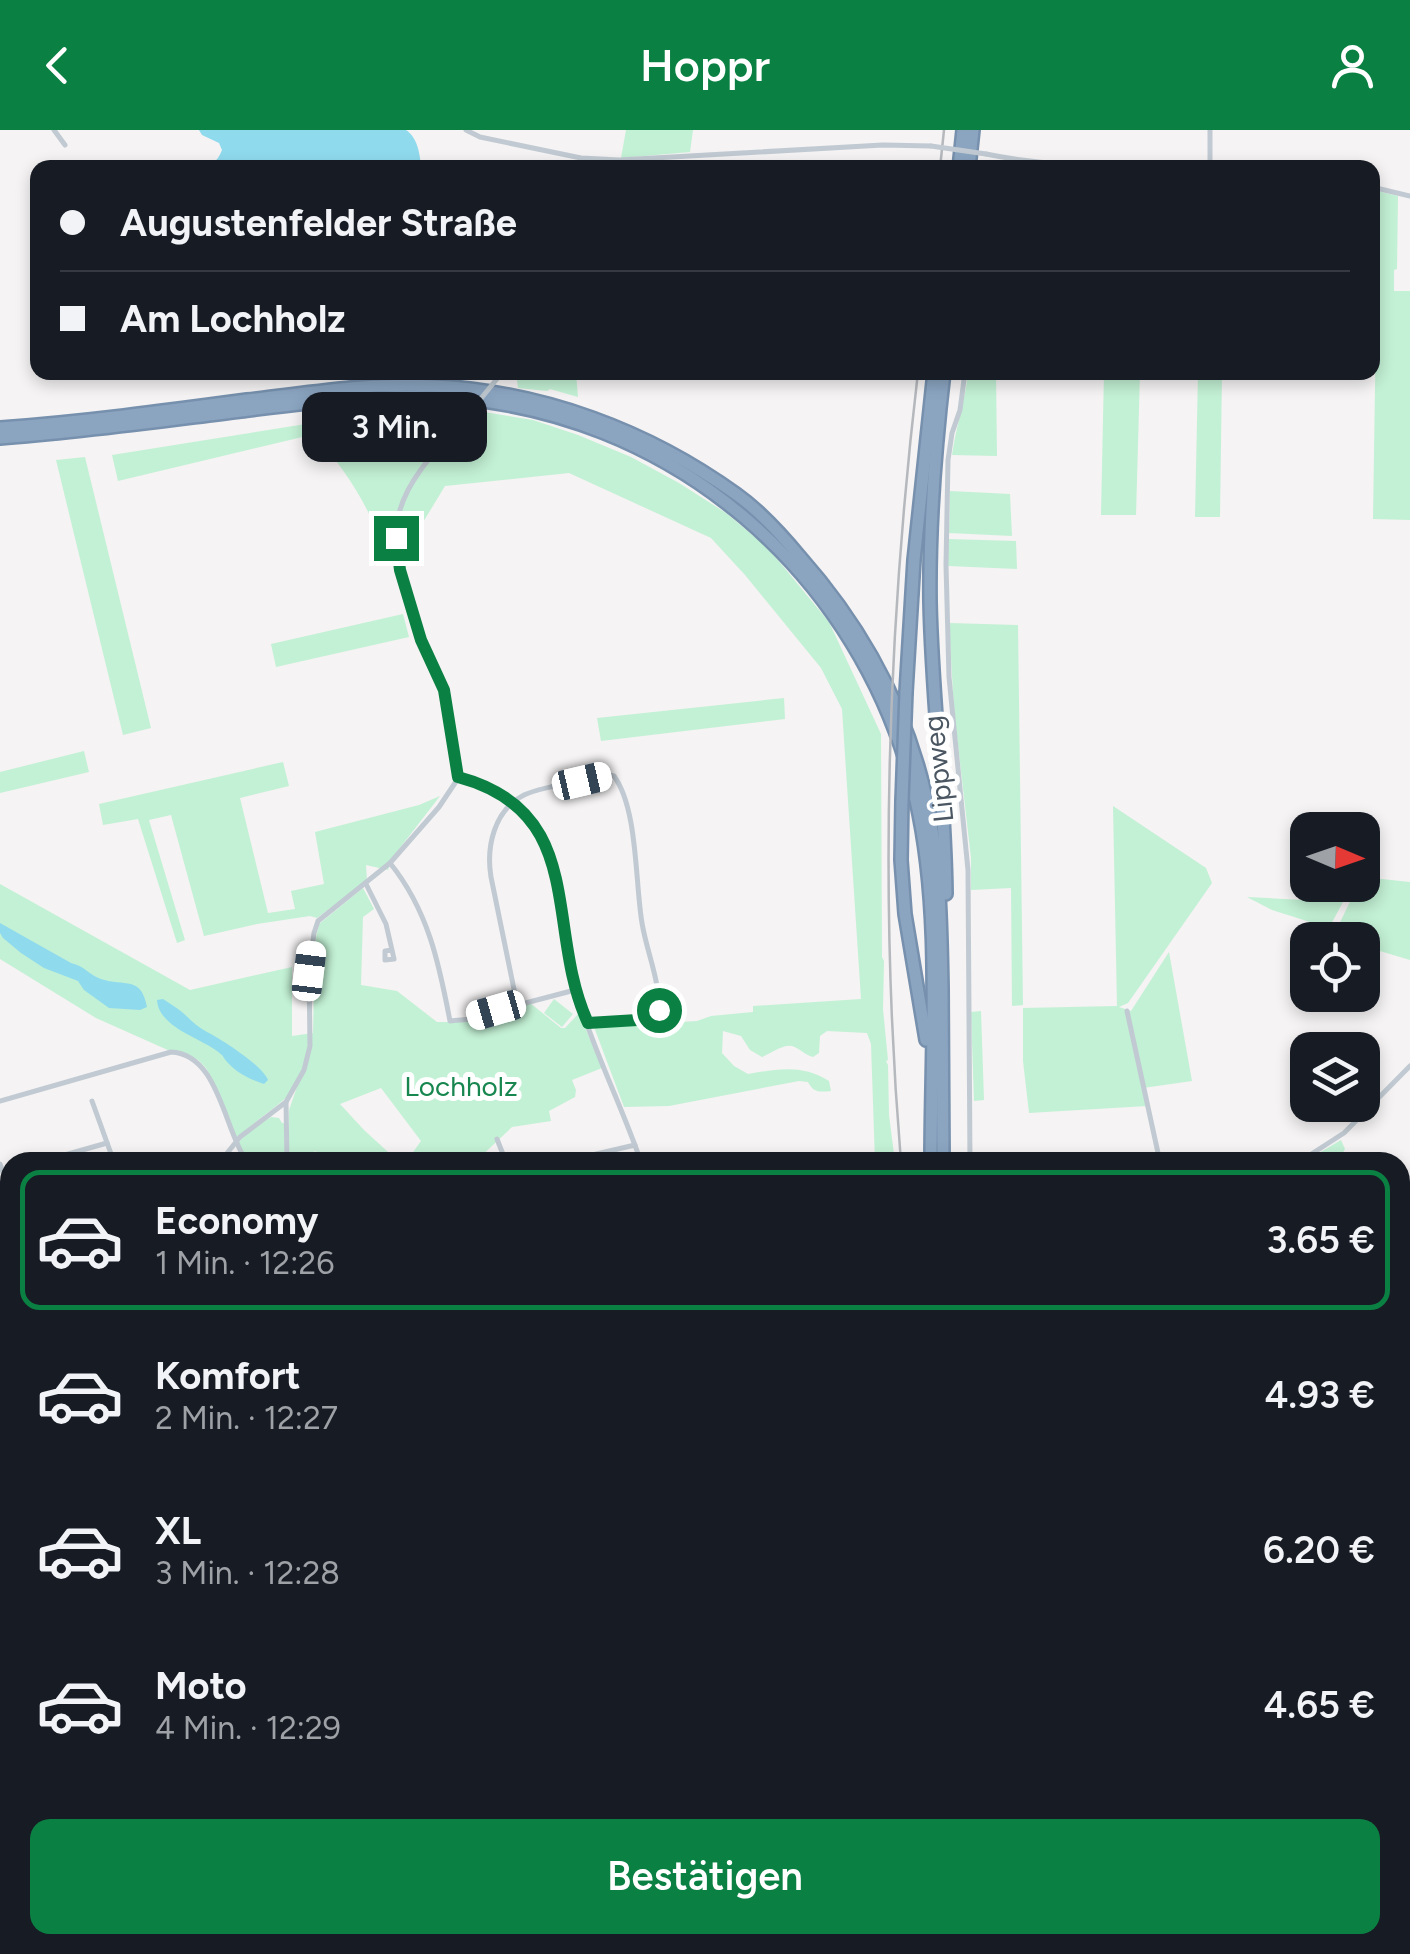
<!DOCTYPE html>
<html lang="de">
<meta charset="utf-8">
<style>
:root{--surface:#171b24;--page:#20242c;--text:#f1f3f6;--muted:#9ea1a6;--line:#363941;--accent:#0b8043}
body{margin:0;font-family:Figtree,sans-serif;background:var(--page);color:var(--text);height:100vh;display:flex;flex-direction:column;font-size:38px;white-space:nowrap}
*{box-sizing:border-box;margin:0}
p{font-size:32px;color:var(--muted)}
.icon{flex:none;width:55px;height:55px;fill:none;stroke:currentColor;stroke-width:2;stroke-linecap:round;stroke-linejoin:round}
.map{position:relative;flex:1;overflow:hidden}
.sheet{position:absolute;left:0px;top:1022px;width:1410px;height:802px;display:flex;flex-direction:column;background:var(--surface);border-radius:30px 30px 0 0;box-shadow:0 5px 15px #0003}
.sheet>*{flex:none}
.guide{position:absolute;left:30px;top:30px;width:1350px;height:220px;border-radius:20px;box-shadow:0 5px 15px #0003;display:grid;align-content:center;height:220px;padding:0 30px;background:var(--surface)}
.needle{width:65px;rotate:92deg}
.tools{position:absolute;left:1290px;top:682px;display:grid;gap:20px}
.tools a{display:grid;place-items:center;width:90px;height:90px;border-radius:20px;background:var(--surface);box-shadow:0 5px 15px #0003;font-size:50px}
.end{position:absolute;width:45px;height:45px;margin:-22px;border:12px solid #0b8043;background:#fff;box-shadow:0 0 0 5px #fff}
.from{border-radius:50%}
.bubble{position:absolute;height:70px;border-radius:20px;background:var(--surface);box-shadow:0 5px 15px #0003;font-size:32px;font-weight:600;line-height:70px;text-align:center}
.car{position:absolute;width:30px;height:60px;margin:-30px -15px;border-radius:12px;box-shadow:0 0 8px 2px #0007;background:linear-gradient(#fff 24%,#345 0 40%,#fff 0 76%,#345 0 86%,#fff 0)}
.guide b{display:flex;align-items:center;gap:35px;height:95px;font-size:38px}
.guide b+b{border-top:2px solid var(--line)}
.guide i{width:25px;height:25px;background:var(--text)}
ul{padding:18px 0 0;list-style:none}
li{display:flex;align-items:center;gap:30px;height:140px;margin:0 20px 15px;padding:0 10px;border:5px solid transparent;border-radius:20px}
li div{flex:1}
li b{display:block;font-size:38px}
li em{font-style:normal;font-weight:600}
li.active{border-color:var(--accent)}
li>.icon{width:90px;height:90px;stroke-width:1.5}
.cta{display:flex;gap:20px;margin-top:auto;padding:20px 30px}
.cta a{flex:1;height:115px;border-radius:20px;background:var(--accent);color:#fff;font-size:40px;font-weight:600;line-height:115px;text-align:center}
header{display:flex;justify-content:space-between;align-items:center;height:130px;padding:0 30px;background:var(--accent);color:#fff;font-size:45px;font-weight:600}
.map>svg:first-child{display:block}
.green{fill:#c3f1d5}
.water{fill:#90daee}
.lines{fill:none;stroke-linecap:round;stroke-linejoin:round}
.river{stroke:#90daee;stroke-width:9}
.motorway-tunnel{stroke:#caccce;stroke-width:11;stroke-dasharray:11 5.5;stroke-linecap:butt}
.motorway-casing{stroke:#7690ad;stroke-width:16}
.minor{stroke:#c1cad2;stroke-width:5}
.tertiary{stroke:#c1cad2;stroke-width:6}
.secondary{stroke:#c1cbd6;stroke-width:8}
.motorway{stroke:#8ba5c1;stroke-width:11}
.rail{stroke:#b5b8bd;stroke-width:2.5}
.motorway-bridge-casing{stroke:#7690ad;stroke-width:16;stroke-linecap:butt}
.minor-bridge{stroke:#c1cad2;stroke-width:5}
.motorway-bridge{stroke:#8ba5c1;stroke-width:11}
.route{stroke:#0b8043;stroke-width:12}
.labels{text-anchor:middle;stroke-width:10;stroke-linejoin:round;paint-order:stroke}
.street-label{font-size:28px;fill:#4a5661;stroke:#fff}
.park-label{font-size:28px;fill:#17864f;stroke:#fff}
</style>
<header><svg class="icon" aria-label="back" viewBox="0 0 24 24"><path d="M15 5l-7 7 7 7"/></svg>Hoppr<svg class="icon" aria-label="person" viewBox="0 0 24 24"><circle cx="12" cy="8" r="4"/><path d="M4 21q1-7 8-7t8 7"/></svg></header>
<div class="map">
<svg width="1410" height="1824" viewBox="0 0 1410 1824">
<rect width="100%" height="100%" fill="#f5f3f3"/>
<g class="green">
<path d="M626 0H693L690 22 621 28Z"/>
<path d="M1378 61 1398 66 1397 139 1394 140V161H1410V390L1373 389Z"/>
<path d="M523 243H576L578 267 550 259 547 261 518 258 517 250Z"/>
<path d="M968 243H996L997 326 952 325C956 297 965 271 968 243Z"/>
<path d="M1104 243H1140L1136 385H1101Z"/>
<path d="M1198 243H1222L1220 387H1195Z"/>
<path d="M466 279 533 290 578 305 631 327 679 353 726 383 768 418 829 492 881 604 882 827 884 831 883 879 888 930 886 931 888 935 889 985 895 1032H875L871 914 867 903 827 901 820 906 819 923 813 927C805 925 799 918 792 916 783 914 770 924 762 927L750 920 741 906 723 901 722 923 734 936 748 944C777 939 803 934 829 951L831 961C819 962 814 963 808 952L799 951 669 976 624 977 594 897 697 891 711 886 753 882V876L861 869 842 579 821 538 745 445 711 408 569 343 445 356 414 407 381 414C368 372 342 337 315 304L118 351 112 325 312 293 365 282Z"/>
<path d="M85 327 151 598 123 605 56 330Z"/>
<path d="M950 361 1010 364 1012 406 949 403Z"/>
<path d="M948 409 1016 411 1017 439 948 436Z"/>
<path d="M403 484 409 507 276 537 271 514Z"/>
<path d="M949 493 1018 495 1023 875 1012 876 1011 758 971 760V728L954 580Z"/>
<path d="M784 568 785 589 601 611 597 588Z"/>
<path d="M84 621 89 642 0 663V642Z"/>
<path d="M283 632 289 656 240 668 268 783 295 779 291 761 324 754 315 702 419 675 440 666 393 727 388 740 366 735 367 751 317 788 310 786 257 794 204 806 171 685 149 690 185 810 177 813 138 689 103 695 99 674Z"/>
<path d="M1113 676 1206 738 1212 753 1128 873 1119 877 1131 881 1169 822 1192 951 1143 958 1147 976 1029 983 1023 931V878L1117 876Z"/>
<path d="M1363 747 1410 752V830L1363 816 1362 810H1344L1333 807 1358 755H1362Z"/>
<path d="M0 754 190 860 292 837V906L313 903 315 812 319 794 363 758 374 779 363 787 361 855 397 861 437 892H461L530 873 561 898H565L579 883 602 938 572 950 576 960 575 967 549 981 551 991 512 997 475 1032H406L421 1011 381 958 340 974 364 1000 399 1032H329L315 1021 306 1032H289V980L297 957C278 978 254 990 236 1010L213 951 206 938 198 930 185 923 170 921 96 888 0 829Z"/>
<path d="M1247 767 1343 772 1329 798 1272 780Z"/>
<path d="M554 869 573 884 562 897 544 883Z"/>
<path d="M981 881 984 970 974 971 971 882Z"/>
<path d="M271 987 279 988 282 993H286L285 1032H251L237 1014 251 999Z"/>
<path d="M1341 1010 1345 1019 1338 1032H1304Z"/>
<path d="M1013 1815H1088L1089 1824H1009Z"/>
<path d="M1124 1815H1157L1158 1818 1202 1822V1815H1231L1233 1824H1126Z"/>
</g>
<g class="water">
<path d="M199 0H406C418 8 420 25 421 37H196C210 37 217 33 222 20L219 13 202 5Z"/>
<path d="M0 793 71 833C85 836 89 845 101 849 125 857 141 845 147 877L140 880 109 878 84 860 78 851 44 838 21 823 3 808 0 803Z"/>
<path d="M163 869C169 873 176 877 182 882 190 889 197 897 207 902 221 909 262 935 268 950L264 954C252 950 237 943 229 934 220 924 227 929 217 921 198 907 159 897 157 870Z"/>
</g>
<g class="lines">
<g class="river">
<path d="M0 1466 10 1465"/>
<path d="M1400 1518 1410 1523"/>
</g>
<g class="motorway-tunnel">
<path d="M1255 1815 1260 1824"/>
<path d="M1273 1815 1278 1824"/>
</g>
<defs>
<g id="motorway">
<path d="M959 38 963 0"/>
<path d="M969 38 973 0"/>
<path d="M944 242C935 319 929 395 930 472 932 570 945 666 946 764"/>
<path d="M0 298C83 292 165 281 247 270 309 263 372 252 435 256 543 262 647 300 736 364 760 381 781 404 800 427 862 497 907 580 927 672 940 733 941 796 942 859 942 917 943 975 943 1032"/>
<path d="M0 308C81 302 160 291 241 281 306 273 371 264 437 267 670 277 864 444 916 670 942 783 931 917 931 1032"/>
<path d="M906 562 914 430 934 242"/>
<path d="M902 671 901 730 905 784 926 910"/>
</g>
</defs>
<use href="#motorway" class="motorway-casing"/>
<g class="minor">
<path d="M54 0 65 15"/>
<path d="M466 0 480 7 581 28 619 30 883 15 931 16"/>
<path d="M986 24C1044 36 1104 36 1163 37 1205 38 1246 34 1288 38"/>
<path d="M1210 37V0"/>
<path d="M1372 57 1410 66"/>
<path d="M965 242 960 280 952 303 948 330 946 435 949 547 968 740 970 1032"/>
<path d="M459 647C580 680 549 780 580 874 597 928 623 979 641 1032"/>
<path d="M459 647C454 618 452 584 442 556 437 542 429 528 423 514 408 478 390 418 400 380 410 344 443 314 466 287"/>
<path d="M390 733C428 780 439 833 450 891 466 889 488 890 500 879"/>
<path d="M366 754 386 794 392 820 385 821V830L394 829 392 820"/>
<path d="M517 874 491 747C486 717 494 680 524 665 543 656 587 650 609 645L614 646C638 679 635 752 642 793 647 824 662 854 658 886L654 889 587 893"/>
<path d="M499 880 575 860"/>
<path d="M1127 881 1160 1032"/>
<path d="M0 971 171 922C219 924 224 1000 247 1032"/>
<path d="M92 971 114 1032"/>
<path d="M286 972 287 1032"/>
<path d="M497 1009 506 1032"/>
<path d="M40 1032 107 1013"/>
<path d="M220 1032 240 1007 286 972 304 940 310 916 309 841 314 803 318 791 390 733 439 677 459 647"/>
<path d="M562 1032 635 1015"/>
<path d="M1299 1032 1344 1003 1410 936"/>
<path d="M0 1034 10 1062"/>
<path d="M1400 1096 1410 1100"/>
<path d="M0 1125 10 1122"/>
<path d="M0 1207 10 1204"/>
<path d="M0 1268 5 1271 10 1289"/>
<path d="M1400 1285 1410 1284"/>
<path d="M0 1332 10 1330"/>
<path d="M1400 1349 1410 1350"/>
<path d="M0 1420 10 1414"/>
<path d="M1400 1458 1410 1460"/>
<path d="M1400 1553 1410 1551"/>
<path d="M0 1670 10 1666"/>
<path d="M0 1725 10 1755"/>
<path d="M825 1815V1824"/>
<path d="M884 1815 887 1821H891L918 1815"/>
<path d="M0 1821 10 1815"/>
<path d="M607 1824 650 1815"/>
</g>
<g class="tertiary">
<path d="M1400 1658 1410 1656"/>
<path d="M1400 1703 1410 1701"/>
<path d="M344 1815 345 1824"/>
<path d="M1309 1824 1329 1815"/>
</g>
<g class="secondary">
<path d="M0 1518H10"/>
<path d="M1296 1815 1300 1824"/>
</g>
<use href="#motorway" class="motorway"/>
<g class="rail">
<path d="M940 38 944 0"/>
<path d="M901 1032C879 769 887 505 918 242"/>
<path d="M1400 1591 1410 1588"/>
<path d="M1400 1606 1410 1604"/>
<path d="M387 1824 418 1815"/>
<path d="M433 1824 470 1815"/>
<path d="M470 1824 509 1815"/>
<path d="M982 1824 984 1815"/>
<path d="M998 1824 1002 1815"/>
</g>
<defs>
<path id="motorway-bridge" d="M902 671 906 562"/>
</defs>
<use href="#motorway-bridge" class="motorway-bridge-casing"/>
<g class="minor-bridge">
<path d="M931 16 986 24"/>
<path d="M466 287 500 245"/>
</g>
<use href="#motorway-bridge" class="motorway-bridge"/>
</g>
<g class="lines">
<path class="route" d="M396 408 400 440 421 510 444 560 458 647C589 682 544 798 588 893L654 889 658 886 659 880"/>
</g>
<g class="labels">
<g class="street-label">
<text transform="translate(938 639) rotate(-96)" y="10">Lippweg</text>
</g>
<g class="park-label">
<text x="461" y="966">Lochholz</text>
</g>
</g>
</svg>
<div class="tools">
<a><svg class="needle" viewBox="-14 -14 28 28"><path d="M0-13l5 13h-10z" fill="#e53935"/><path d="M0 13l5-13h-10z" fill="#9ea1a6"/></svg></a>
<a><svg class="icon" aria-label="locate" viewBox="0 0 24 24"><circle cx="12" cy="12" r="6"/><path d="M12 2v4M12 18v4M2 12h4M18 12h4"/></svg></a>
<a><svg class="icon" aria-label="layers" viewBox="0 0 24 24"><path d="M12 4l9 5-9 5-9-5zM3 14l9 5 9-5"/></svg></a>
</div>
<i class="end from" style="left:659px;top:880px"></i>
<i class="end" style="left:396px;top:408px"></i>
<div class="bubble" style="left:302px;top:262px;width:185px">3 Min.</div>
<i class="car" style="left:582px;top:651px;rotate:77deg"></i>
<i class="car" style="left:309px;top:841px;rotate:7deg"></i>
<i class="car" style="left:496px;top:880px;rotate:254deg"></i>
<div class="guide">
<b><i class="from"></i>Augustenfelder Straße</b>
<b><i></i>Am Lochholz</b>
</div>
<section class="sheet">
<ul>
<li class="active"><svg class="icon" aria-label="car" viewBox="0 0 24 24"><path d="M5 17H2v-5l4-1 3-4h7l3 4 3 1v5h-3M9 17h6M6 11h13"/><circle cx="7" cy="17" r="2"/><circle cx="17" cy="17" r="2"/></svg><div><b>Economy</b><p>1 Min. · 12:26</p></div><em>3.65 €</em></li>
<li><svg class="icon" aria-label="car" viewBox="0 0 24 24"><path d="M5 17H2v-5l4-1 3-4h7l3 4 3 1v5h-3M9 17h6M6 11h13"/><circle cx="7" cy="17" r="2"/><circle cx="17" cy="17" r="2"/></svg><div><b>Komfort</b><p>2 Min. · 12:27</p></div><em>4.93 €</em></li>
<li><svg class="icon" aria-label="car" viewBox="0 0 24 24"><path d="M5 17H2v-5l4-1 3-4h7l3 4 3 1v5h-3M9 17h6M6 11h13"/><circle cx="7" cy="17" r="2"/><circle cx="17" cy="17" r="2"/></svg><div><b>XL</b><p>3 Min. · 12:28</p></div><em>6.20 €</em></li>
<li><svg class="icon" aria-label="car" viewBox="0 0 24 24"><path d="M5 17H2v-5l4-1 3-4h7l3 4 3 1v5h-3M9 17h6M6 11h13"/><circle cx="7" cy="17" r="2"/><circle cx="17" cy="17" r="2"/></svg><div><b>Moto</b><p>4 Min. · 12:29</p></div><em>4.65 €</em></li>
</ul>
<div class="cta"><a>Bestätigen</a></div>
</section>
</div>
